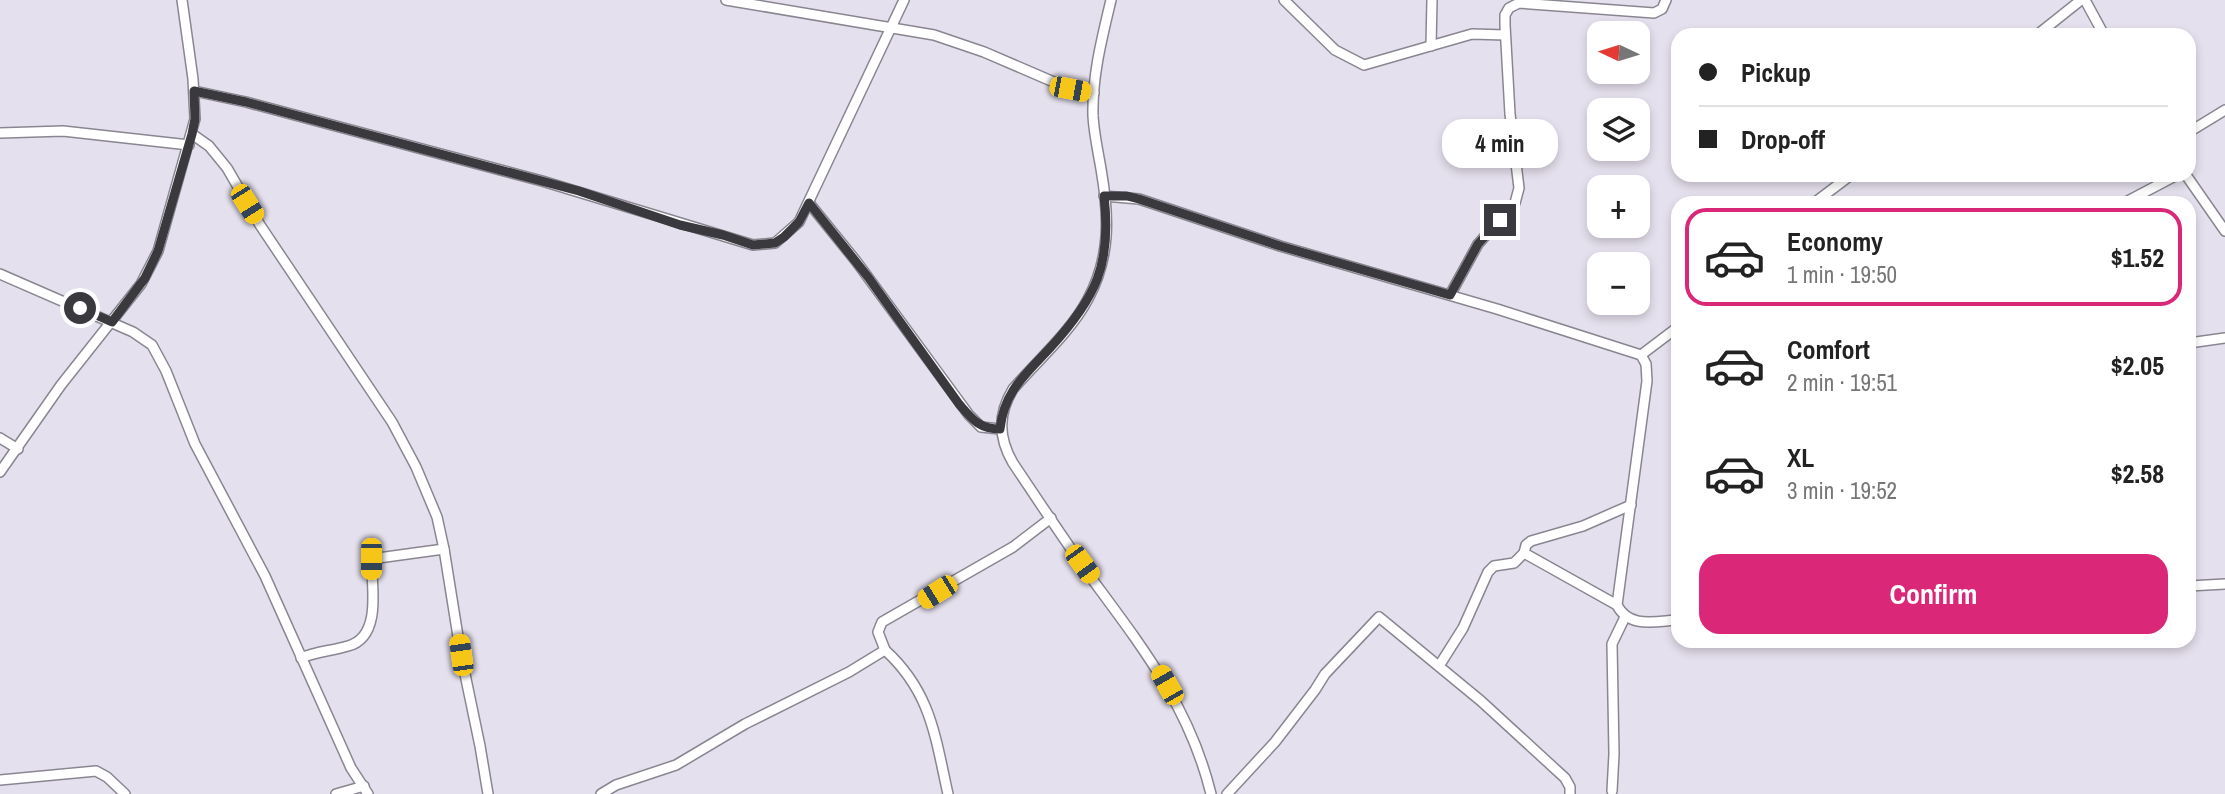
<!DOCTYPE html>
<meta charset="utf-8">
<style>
:root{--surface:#fff;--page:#f6f6f6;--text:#222;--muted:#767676;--line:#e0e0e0;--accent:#db2777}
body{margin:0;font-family:"Archivo Narrow",sans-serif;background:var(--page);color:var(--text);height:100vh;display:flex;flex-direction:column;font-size:26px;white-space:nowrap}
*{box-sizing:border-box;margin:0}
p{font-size:23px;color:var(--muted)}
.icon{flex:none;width:38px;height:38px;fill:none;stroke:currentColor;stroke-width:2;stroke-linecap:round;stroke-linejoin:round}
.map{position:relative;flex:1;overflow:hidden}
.sheet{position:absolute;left:1671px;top:196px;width:525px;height:452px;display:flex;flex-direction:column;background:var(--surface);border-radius:21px;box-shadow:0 4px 10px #0003}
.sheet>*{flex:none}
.banner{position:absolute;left:1671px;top:28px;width:525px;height:154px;border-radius:21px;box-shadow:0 4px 10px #0003;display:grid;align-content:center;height:154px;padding:0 28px;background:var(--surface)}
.needle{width:46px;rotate:274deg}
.fabs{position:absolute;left:1587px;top:21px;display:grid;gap:14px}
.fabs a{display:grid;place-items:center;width:63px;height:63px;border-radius:14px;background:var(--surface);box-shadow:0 4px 10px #0003;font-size:35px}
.end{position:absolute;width:32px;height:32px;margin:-16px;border:9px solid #3a393e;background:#fff;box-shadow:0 0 0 4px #fff}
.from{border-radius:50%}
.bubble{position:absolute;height:49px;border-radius:21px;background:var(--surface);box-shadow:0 4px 10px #0003;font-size:23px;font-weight:700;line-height:49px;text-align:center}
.car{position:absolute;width:21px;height:42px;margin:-21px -10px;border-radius:9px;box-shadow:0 0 5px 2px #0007;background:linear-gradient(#f5c518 24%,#345 0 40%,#f5c518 0 76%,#345 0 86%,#f5c518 0)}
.banner b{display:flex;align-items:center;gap:24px;height:66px;font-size:26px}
.banner b+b{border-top:2px solid var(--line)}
.banner i{width:18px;height:18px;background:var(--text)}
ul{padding:12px 0 0;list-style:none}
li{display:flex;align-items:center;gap:21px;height:98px;margin:0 14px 10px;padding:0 14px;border:4px solid transparent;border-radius:21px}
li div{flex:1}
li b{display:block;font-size:26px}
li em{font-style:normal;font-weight:700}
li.current{border-color:var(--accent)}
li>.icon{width:63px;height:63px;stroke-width:1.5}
.primary-button{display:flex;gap:14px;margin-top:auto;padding:14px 28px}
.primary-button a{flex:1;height:80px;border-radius:21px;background:var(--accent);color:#fff;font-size:28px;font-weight:700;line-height:80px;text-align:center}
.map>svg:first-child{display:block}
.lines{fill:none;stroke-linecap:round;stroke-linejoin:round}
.minor-casing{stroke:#8a8691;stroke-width:12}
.minor{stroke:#fff;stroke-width:9}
.route{stroke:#3a393e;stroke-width:9}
</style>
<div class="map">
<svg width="2225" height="794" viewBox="0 0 2225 794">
<rect width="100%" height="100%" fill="#e5e0ed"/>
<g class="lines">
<defs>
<g id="minor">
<path d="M726 0 934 35 984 52 1070 89 1094 93"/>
<path d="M1111 0C1102 38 1092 76 1093 116 1094 134 1098 151 1101 169 1109 215 1111 256 1088 299 1070 333 1038 360 1013 389 998 414 998 437 1013 463 1039 502 1065 541 1092 579 1143 648 1190 708 1211 794"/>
<path d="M1284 0 1335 50 1364 65 1472 34 1505 35"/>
<path d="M2085 0 2104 35"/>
<path d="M2037 35 2081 0"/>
<path d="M1431 46 1432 0"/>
<path d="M194 91 246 102 542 181 753 245 775 243 799 222 904 0"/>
<path d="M2189 132 2225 110"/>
<path d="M0 133 63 131 189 145"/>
<path d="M192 134 209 146 227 168 260 225 392 422 416 467 437 517 444 549 461 655 480 746 488 794"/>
<path d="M2186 175 2225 231"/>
<path d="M1104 196 1139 199 1280 246 1497 309 1641 355 1646 364 1647 381 1617 605C1629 629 1656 621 1678 620"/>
<path d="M809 203 856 261 969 415 981 427 1000 429"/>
<path d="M1814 203 1851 175"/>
<path d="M2124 203 2177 175"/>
<path d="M0 274 133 332 152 345 166 371 195 444 265 576 351 768 368 794"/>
<path d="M1450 295 1478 244 1515 203 1519 188 1510 114 1505 25V15L1509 8 1519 3 1654 13 1662 9 1666 0"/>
<path d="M2189 343 2225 338"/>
<path d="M1641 355 1678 327"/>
<path d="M0 438 18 449"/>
<path d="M0 472 61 385 141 284 158 251 195 119 193 79 182 0"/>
<path d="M1524 553 1526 545 1531 541 1583 526 1631 505"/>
<path d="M2189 586 2225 584"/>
<path d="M885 650C931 692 935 736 948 794"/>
<path d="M301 658C317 651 332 651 348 646 382 637 372 586 371 559L444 549"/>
<path d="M1439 666 1463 628 1488 572 1494 566 1514 563 1524 553 1617 605"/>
<path d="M0 780 96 771 107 777 125 794"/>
<path d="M1612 791 1614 754 1612 644 1625 617"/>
<path d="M336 794 364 786"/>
<path d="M601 794 616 785 676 765 745 724 849 672 885 650 878 632 882 622 1013 547 1051 518"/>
<path d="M1227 794 1275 742 1315 690 1325 674 1379 617 1481 701 1565 778 1570 787V794"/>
</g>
</defs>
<use href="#minor" class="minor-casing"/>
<use href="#minor" class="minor"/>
</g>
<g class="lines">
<path class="route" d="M80 308 112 322 145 278 158 251 192 134 195 119 194 91 246 102 579 191 680 225 723 235 753 245 775 243 784 237 799 222 809 203 868 277 959 404C972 419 979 429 1000 429 1004 391 1026 374 1050 348 1096 298 1112 264 1104 196H1127L1139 199 1280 246 1450 295 1478 244 1500 220"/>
</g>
</svg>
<div class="fabs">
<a><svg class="needle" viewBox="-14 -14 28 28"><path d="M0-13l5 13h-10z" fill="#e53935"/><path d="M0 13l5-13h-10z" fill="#767676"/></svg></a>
<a><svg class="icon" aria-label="layers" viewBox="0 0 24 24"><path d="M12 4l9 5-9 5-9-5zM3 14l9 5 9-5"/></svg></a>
<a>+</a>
<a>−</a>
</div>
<i class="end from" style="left:80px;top:308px"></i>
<i class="end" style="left:1500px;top:220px"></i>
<div class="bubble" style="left:1442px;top:119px;width:116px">4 min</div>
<i class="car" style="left:1070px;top:89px;rotate:101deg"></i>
<i class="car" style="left:247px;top:204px;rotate:148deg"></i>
<i class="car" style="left:371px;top:559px;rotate:180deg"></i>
<i class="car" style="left:1082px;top:564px;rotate:144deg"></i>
<i class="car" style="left:937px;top:592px;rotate:238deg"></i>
<i class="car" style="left:461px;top:655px;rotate:352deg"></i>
<i class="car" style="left:1167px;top:685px;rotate:330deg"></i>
<div class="banner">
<b><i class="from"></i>Pickup</b>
<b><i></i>Drop-off</b>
</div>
<section class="sheet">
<ul>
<li class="current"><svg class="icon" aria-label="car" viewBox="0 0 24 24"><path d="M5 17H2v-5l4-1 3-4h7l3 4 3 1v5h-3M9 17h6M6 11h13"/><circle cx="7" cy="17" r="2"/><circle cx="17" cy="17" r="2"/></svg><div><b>Economy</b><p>1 min · 19:50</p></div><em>$1.52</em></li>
<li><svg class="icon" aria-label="car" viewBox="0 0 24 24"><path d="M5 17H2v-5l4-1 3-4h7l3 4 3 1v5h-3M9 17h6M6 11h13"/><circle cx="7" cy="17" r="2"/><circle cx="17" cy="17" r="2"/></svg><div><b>Comfort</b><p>2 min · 19:51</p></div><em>$2.05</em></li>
<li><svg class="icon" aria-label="car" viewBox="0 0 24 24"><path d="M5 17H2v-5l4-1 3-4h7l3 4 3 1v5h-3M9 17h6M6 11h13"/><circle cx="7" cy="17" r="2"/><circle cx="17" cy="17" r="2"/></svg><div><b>XL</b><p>3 min · 19:52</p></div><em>$2.58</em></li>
</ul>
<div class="primary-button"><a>Confirm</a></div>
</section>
</div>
